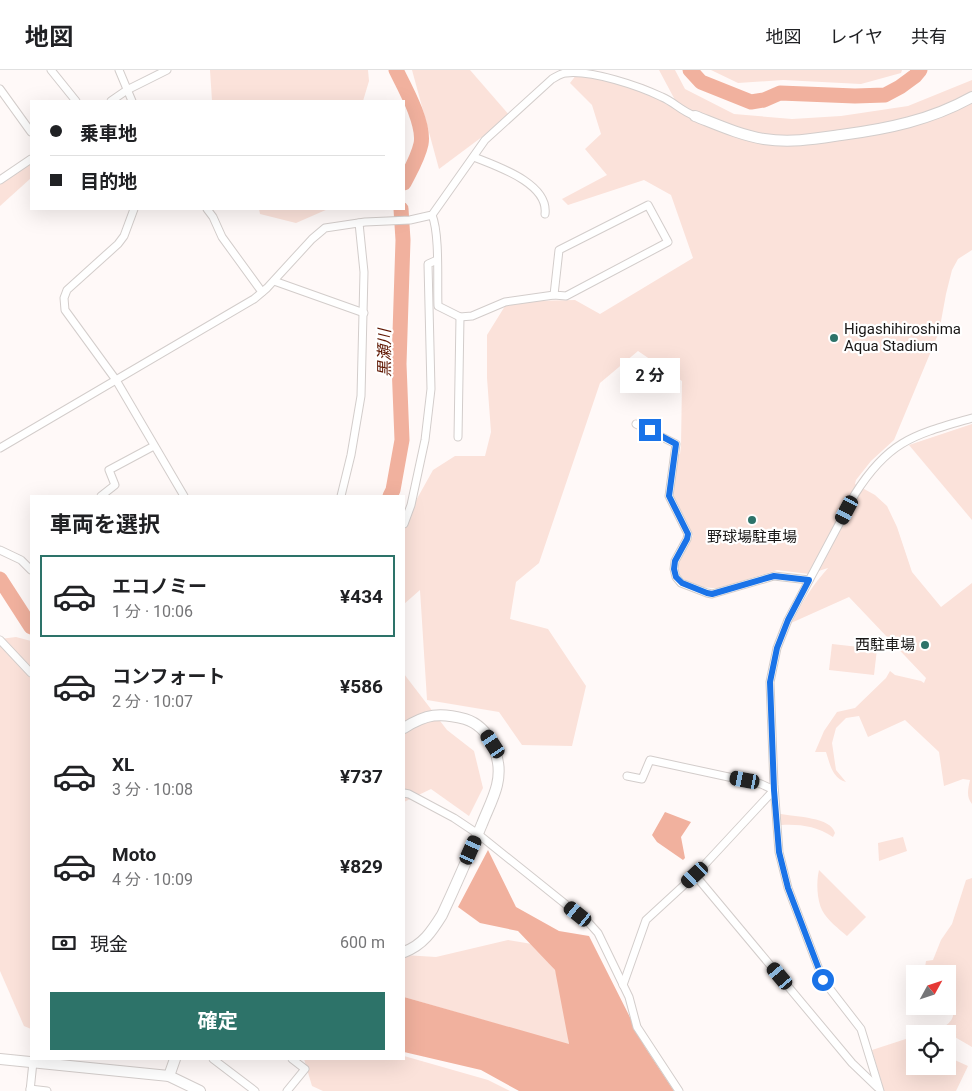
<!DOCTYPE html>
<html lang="ja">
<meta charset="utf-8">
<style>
:root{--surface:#fff;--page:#f2f2f2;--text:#202124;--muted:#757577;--line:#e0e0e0;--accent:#2d7369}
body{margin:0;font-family:Roboto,"Noto Sans JP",sans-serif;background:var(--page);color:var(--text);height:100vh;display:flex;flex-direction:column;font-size:19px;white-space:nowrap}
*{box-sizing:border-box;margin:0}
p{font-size:16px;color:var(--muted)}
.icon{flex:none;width:28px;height:28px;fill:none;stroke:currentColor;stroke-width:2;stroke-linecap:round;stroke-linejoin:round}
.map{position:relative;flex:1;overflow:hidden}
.panel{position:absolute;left:30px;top:425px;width:375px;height:565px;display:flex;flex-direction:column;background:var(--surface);border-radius:0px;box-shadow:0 5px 20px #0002}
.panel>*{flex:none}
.guide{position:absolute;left:30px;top:30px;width:375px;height:110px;border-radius:0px;box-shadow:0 5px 20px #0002;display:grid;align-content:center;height:110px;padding:0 20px;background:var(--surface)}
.needle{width:32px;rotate:50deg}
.fabs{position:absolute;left:906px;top:895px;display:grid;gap:10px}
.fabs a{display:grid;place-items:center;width:50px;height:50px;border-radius:0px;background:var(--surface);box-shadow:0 5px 20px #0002;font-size:25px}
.end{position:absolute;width:22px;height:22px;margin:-11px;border:6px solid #1a73e8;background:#fff;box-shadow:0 0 0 2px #fff}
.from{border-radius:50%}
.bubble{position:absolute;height:35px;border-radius:0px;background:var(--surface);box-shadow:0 5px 20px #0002;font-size:16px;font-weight:700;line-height:35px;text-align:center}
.car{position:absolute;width:15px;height:30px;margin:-15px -8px;border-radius:6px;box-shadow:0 0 4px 1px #0007;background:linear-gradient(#222 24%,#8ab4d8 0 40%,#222 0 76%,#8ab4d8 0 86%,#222 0)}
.guide b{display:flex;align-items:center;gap:18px;height:48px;font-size:19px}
.guide b+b{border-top:1px solid var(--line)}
.guide i{width:12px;height:12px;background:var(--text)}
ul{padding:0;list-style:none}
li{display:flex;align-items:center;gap:15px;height:82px;margin:0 10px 8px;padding:0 10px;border:2px solid transparent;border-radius:0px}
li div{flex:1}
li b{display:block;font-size:19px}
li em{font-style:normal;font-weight:700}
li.current{border-color:var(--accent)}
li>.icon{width:45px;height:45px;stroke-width:1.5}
h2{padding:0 20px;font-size:22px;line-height:60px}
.pay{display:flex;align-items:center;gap:12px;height:55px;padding:0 20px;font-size:19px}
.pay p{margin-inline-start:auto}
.action{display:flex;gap:10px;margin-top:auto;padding:10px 20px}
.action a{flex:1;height:58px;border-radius:0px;background:var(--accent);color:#fff;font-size:20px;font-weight:700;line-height:58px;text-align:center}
header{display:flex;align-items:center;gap:30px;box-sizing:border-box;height:70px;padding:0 25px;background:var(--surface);border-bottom:1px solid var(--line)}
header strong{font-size:24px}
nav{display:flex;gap:28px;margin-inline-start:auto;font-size:18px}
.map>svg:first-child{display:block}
.green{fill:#fbe2da}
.water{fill:#f1b19e}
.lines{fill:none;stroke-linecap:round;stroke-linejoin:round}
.river{stroke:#f1b19e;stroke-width:15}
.street-casing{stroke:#d3cdcb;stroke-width:9}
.secondary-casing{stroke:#d3cdcb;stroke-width:12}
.street{stroke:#fff;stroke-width:7}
.secondary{stroke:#fff;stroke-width:10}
.route{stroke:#1a73e8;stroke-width:6}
.poi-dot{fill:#2d7369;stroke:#fff;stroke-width:2}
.labels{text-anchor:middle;stroke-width:4.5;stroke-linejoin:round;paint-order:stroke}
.poi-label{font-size:15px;fill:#181615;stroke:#fff;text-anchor:start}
.water-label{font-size:16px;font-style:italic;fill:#5f1600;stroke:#fff}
</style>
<header>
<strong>地図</strong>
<nav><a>地図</a><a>レイヤ</a><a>共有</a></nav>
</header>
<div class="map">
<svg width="972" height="1021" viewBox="0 0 972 1021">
<rect width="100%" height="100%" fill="#fff9f8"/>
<g class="green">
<path d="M210 0H368L369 11 363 31H212Z"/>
<path d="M412 0H470L510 46 439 99Z"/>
<path d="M580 0H588L645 15 675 30 659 0H675L685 19 734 44 792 49 841 46 908 36 972 10V180L958 189 952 200 946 224 939 262 894 370 871 391 856 410 855 414 875 425 887 436 897 457 912 502 941 537 972 513V734C966 727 968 719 970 710L963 709 944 716 939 682 905 650 868 667 859 646 846 648 836 658 832 673 836 700 846 712C832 708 830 694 826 682H815L824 661 837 642 855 638 886 608 890 601 895 605 921 611 924 613 926 608 849 527 791 553C803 531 812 516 828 498L809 504 777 500 719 518C705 519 676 514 678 495 679 485 688 474 693 466 688 452 675 440 672 426 670 414 675 398 677 385L680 384 681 376 682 311 638 281 600 313 539 493 516 512 510 549 548 559 586 616 572 676 522 675 499 642 427 630 420 520 404 534V452L433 400 455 386H485L491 362 487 308V265L505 236 531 231 575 230 600 244 693 188 671 125 644 110 568 135 562 129 607 105 585 79 601 64 592 35 570 13Z"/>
<path d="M711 0H902L901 3 861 14 783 10 738 13Z"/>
<path d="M31 93V108L0 136V114Z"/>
<path d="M259 139H328L296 153 260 144Z"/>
<path d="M972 354V450L909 375Z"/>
<path d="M16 567 31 571V959L24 956 0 901V569Z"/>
<path d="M832 574 877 579 874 605 829 600Z"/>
<path d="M404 604 447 660 474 681 483 718 469 746 431 719 404 732Z"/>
<path d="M781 744C796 747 831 747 835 763L833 767C816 756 800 754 781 755L778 745Z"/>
<path d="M903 767 907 781 879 791 878 773Z"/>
<path d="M819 800 866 847 847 866C839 859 827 850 822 840 817 830 816 812 819 800Z"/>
<path d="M972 808V977L941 959C961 946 951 941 948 924 946 918 948 910 948 904H924L926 891 933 890 941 870 952 854 966 810Z"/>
<path d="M508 870 532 874 555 900 564 928 569 975 404 927V885L436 887Z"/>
<path d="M915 966V996H948V987L968 996 956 1021H884L872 980Z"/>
<path d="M404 986 488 1010 510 1021H323L312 1016 304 989H404Z"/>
</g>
<g class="water">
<path d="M665 742 691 752 681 767 685 788 683 790 657 772 652 765Z"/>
<path d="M488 780 516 837 559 861 589 866 645 977 674 1021H519L481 1000 404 982V927L569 974 555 900 518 861 480 853 458 837Z"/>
</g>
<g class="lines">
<g class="river">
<path d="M396 0C405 18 425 54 421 74 418 88 410 101 404 113"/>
<path d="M690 0 701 12 751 32 764 30 780 23 855 26 885 25 900 17 915 6 920 0"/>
<path d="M390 426 393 420 402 370 399 294 403 170 401 139"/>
<path d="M0 509 31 557"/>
</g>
<defs>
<g id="street">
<path d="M51 0 76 31"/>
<path d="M119 0 132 31"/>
<path d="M0 19 31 62"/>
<path d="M111 31 127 20 167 0"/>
<path d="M474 87C496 96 549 113 545 144"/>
<path d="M0 110 31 89"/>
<path d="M648 135 668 172 566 226 554 225 559 180Z"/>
<path d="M134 139 124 166 118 174 67 220 64 228 65 240 116 310 184 426"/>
<path d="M207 139 213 147 222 167 262 222"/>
<path d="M432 145C440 164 437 213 438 236L460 247 472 246 505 232 554 225"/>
<path d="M274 211 364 243"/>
<path d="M636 354 676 374 669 426 688 464 687 469 675 491 674 499 676 507 681 513 707 523 712 524 774 506 809 510"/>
<path d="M458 367 460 247"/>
<path d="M0 378 254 229 267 218 312 169 325 158 365 152 410 150 432 145 485 70 552 9C556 7 561 3 566 3 592 0 639 16 662 27 674 32 681 41 695 46"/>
<path d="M101 426 115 415 109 400 152 377"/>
<path d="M341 426 351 385 361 326 364 202 359 153"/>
<path d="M404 454 411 435 425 370 431 319 428 194 437 190"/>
<path d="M0 480 21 490 31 500"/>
<path d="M0 570 31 603"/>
<path d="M404 723 409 724 454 748 478 764 589 853 598 863 629 927 637 957 679 1021"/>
<path d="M695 805 852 993 877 1017"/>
<path d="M623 915 646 850 695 805 774 720 761 714 650 690 642 709 627 706"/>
<path d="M213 989 255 1021"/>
<path d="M30 1019 47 1021"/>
<path d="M30 1021 33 992"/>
<path d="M287 1021 305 999 292 989"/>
<path d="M880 1021 861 959 823 910 788 818 779 782 774 715 770 612 777 578 788 550 855 424C889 370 914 365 972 348"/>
</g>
<g id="secondary">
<path d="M695 46C718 55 740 65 764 69 791 73 814 69 841 65 887 59 931 50 972 27"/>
<path d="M404 658C426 644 440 642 465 649 491 657 503 690 497 715 494 728 487 741 482 754 469 785 456 815 442 845 432 861 423 875 404 882"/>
<path d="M0 989 169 1006 200 1021"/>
<path d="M169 1006 175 989"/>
</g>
</defs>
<use href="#street" class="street-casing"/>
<use href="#secondary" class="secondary-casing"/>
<use href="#street" class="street"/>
<use href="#secondary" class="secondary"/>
</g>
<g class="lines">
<path class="route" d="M650 360 676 374 669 426 688 464 687 469 675 491 674 499 676 507 682 513 707 523 712 524 774 506 809 510 788 550 777 578 770 612 774 720 779 782 788 818 823 910"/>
</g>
<g class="poi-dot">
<circle cx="834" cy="268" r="5"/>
<circle cx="752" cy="450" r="5"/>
<circle cx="925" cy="575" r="5"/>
</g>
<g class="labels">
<g class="poi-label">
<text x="844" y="264">Higashihiroshima<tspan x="844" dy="17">Aqua Stadium</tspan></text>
<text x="752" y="472" text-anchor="middle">野球場駐車場</text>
<text x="915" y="580" text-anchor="end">西駐車場</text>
</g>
<g class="water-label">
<text transform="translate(384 283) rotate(-90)" y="6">黒瀬川</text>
</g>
</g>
</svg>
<div class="fabs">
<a><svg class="needle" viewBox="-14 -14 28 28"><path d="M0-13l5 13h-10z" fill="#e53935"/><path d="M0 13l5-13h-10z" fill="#757577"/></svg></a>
<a><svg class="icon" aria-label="locate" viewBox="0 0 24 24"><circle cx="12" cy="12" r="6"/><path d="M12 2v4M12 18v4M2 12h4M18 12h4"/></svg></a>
</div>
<i class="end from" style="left:823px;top:910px"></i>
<i class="end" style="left:650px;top:360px"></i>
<div class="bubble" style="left:620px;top:288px;width:60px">2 分</div>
<i class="car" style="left:847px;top:440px;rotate:208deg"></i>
<i class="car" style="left:493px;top:674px;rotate:327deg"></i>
<i class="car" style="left:745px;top:710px;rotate:281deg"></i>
<i class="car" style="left:471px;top:780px;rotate:24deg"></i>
<i class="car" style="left:695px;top:805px;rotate:227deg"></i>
<i class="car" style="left:578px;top:844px;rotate:309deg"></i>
<i class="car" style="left:780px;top:906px;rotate:320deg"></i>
<div class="guide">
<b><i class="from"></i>乗車地</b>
<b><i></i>目的地</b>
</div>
<section class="panel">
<h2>車両を選択</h2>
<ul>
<li class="current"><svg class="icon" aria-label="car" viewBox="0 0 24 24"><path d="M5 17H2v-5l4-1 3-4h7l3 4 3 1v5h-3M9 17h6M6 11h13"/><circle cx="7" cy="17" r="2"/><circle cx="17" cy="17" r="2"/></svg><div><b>エコノミー</b><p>1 分 · 10:06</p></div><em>¥434</em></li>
<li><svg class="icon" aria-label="car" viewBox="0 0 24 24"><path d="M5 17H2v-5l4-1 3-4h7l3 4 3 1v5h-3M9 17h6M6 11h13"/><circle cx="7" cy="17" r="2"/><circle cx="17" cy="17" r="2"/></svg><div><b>コンフォート</b><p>2 分 · 10:07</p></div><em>¥586</em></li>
<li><svg class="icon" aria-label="car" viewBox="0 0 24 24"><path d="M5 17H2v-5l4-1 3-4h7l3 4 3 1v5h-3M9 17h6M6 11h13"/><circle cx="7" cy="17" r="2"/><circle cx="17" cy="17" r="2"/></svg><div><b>XL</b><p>3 分 · 10:08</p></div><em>¥737</em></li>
<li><svg class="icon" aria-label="car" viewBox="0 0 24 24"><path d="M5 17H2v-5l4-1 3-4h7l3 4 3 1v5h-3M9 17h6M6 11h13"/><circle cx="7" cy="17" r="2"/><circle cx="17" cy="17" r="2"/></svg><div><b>Moto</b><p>4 分 · 10:09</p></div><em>¥829</em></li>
</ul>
<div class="pay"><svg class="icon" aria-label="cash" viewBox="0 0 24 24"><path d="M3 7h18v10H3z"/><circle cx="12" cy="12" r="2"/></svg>現金<p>600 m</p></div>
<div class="action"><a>確定</a></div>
</section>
</div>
